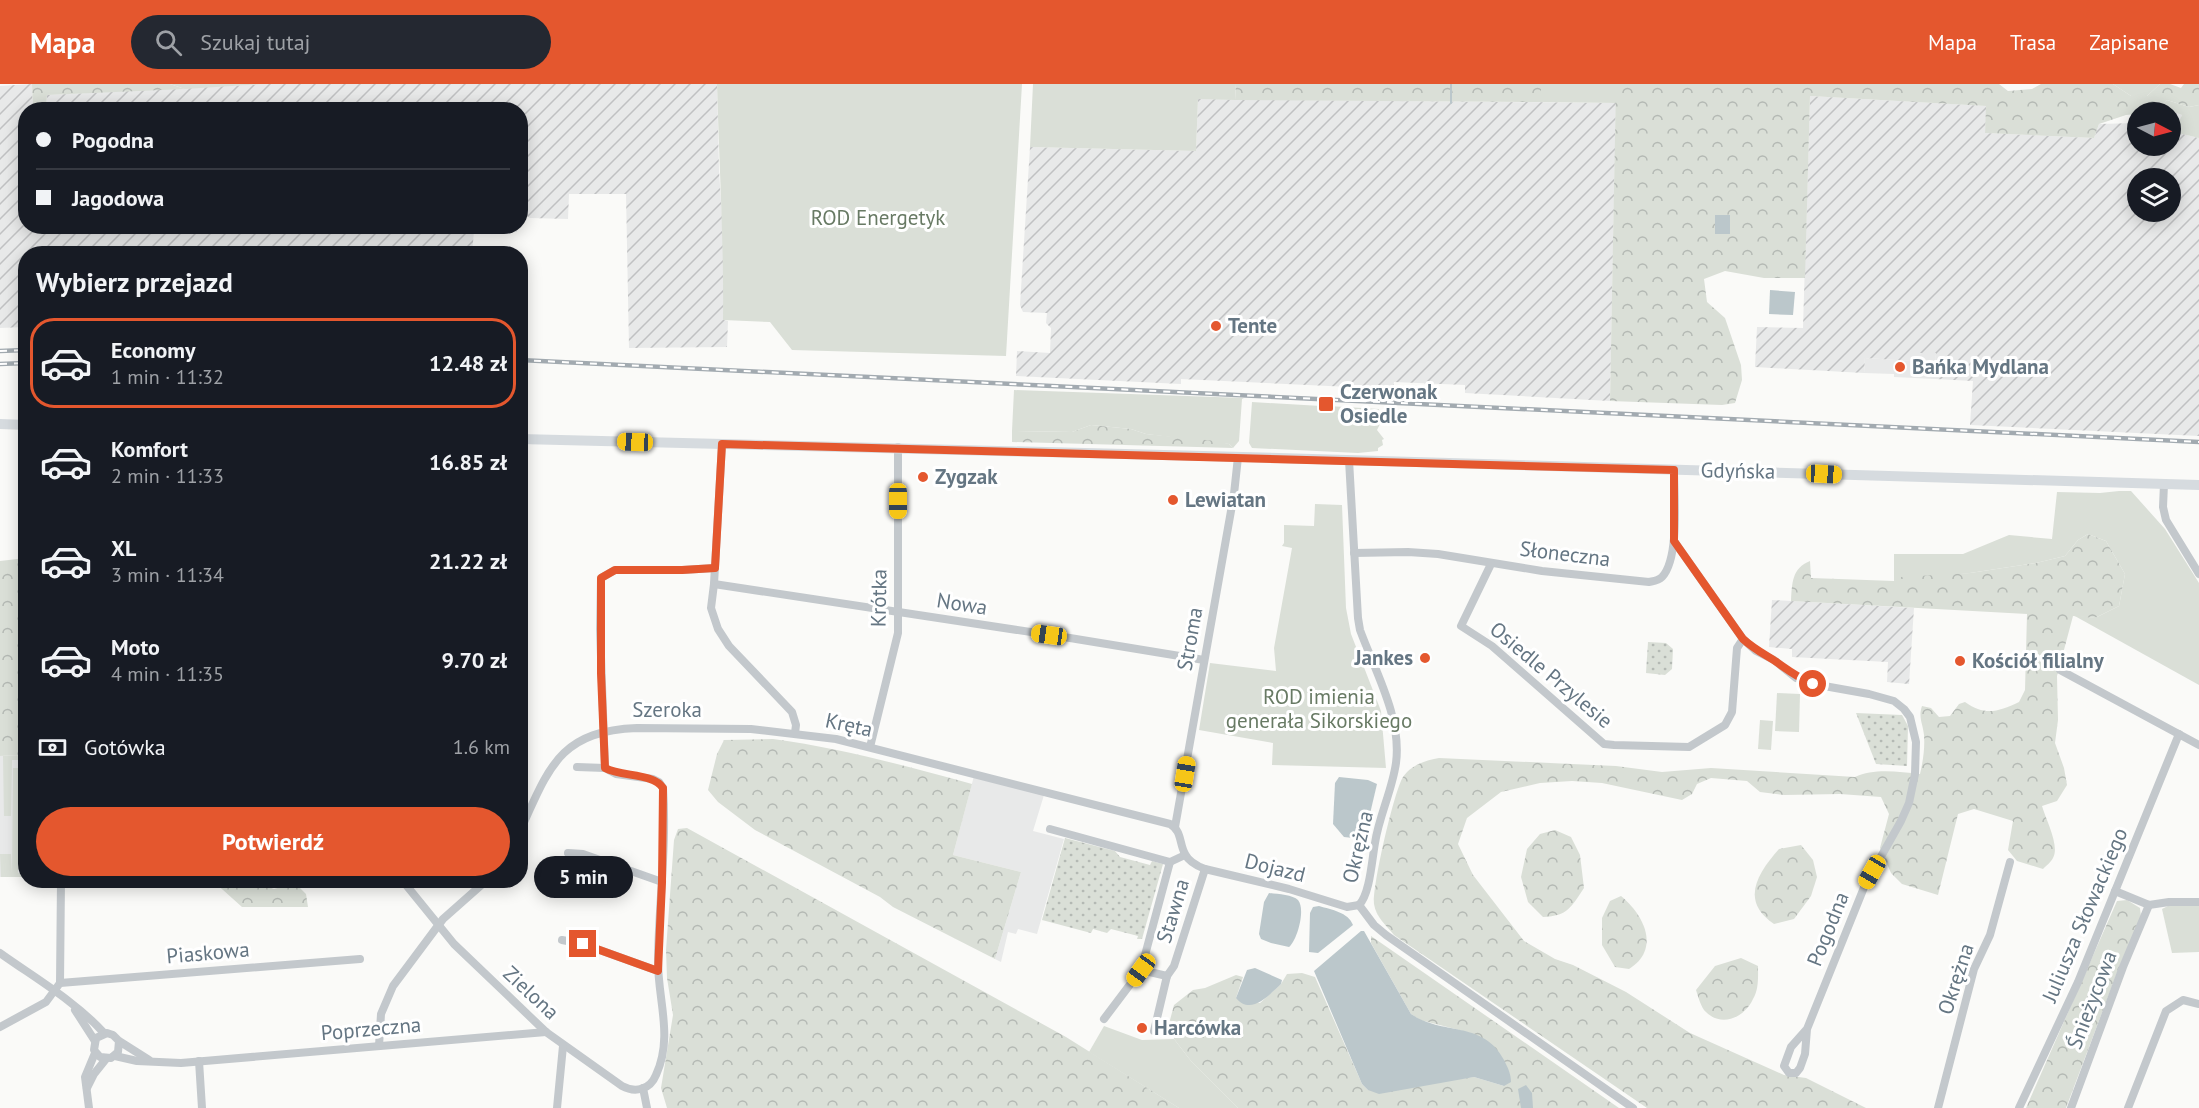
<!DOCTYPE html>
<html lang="pl">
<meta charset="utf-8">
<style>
:root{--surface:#171b24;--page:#242831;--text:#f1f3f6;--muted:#9ea1a6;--line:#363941;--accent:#e4572e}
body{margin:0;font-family:"PT Sans",sans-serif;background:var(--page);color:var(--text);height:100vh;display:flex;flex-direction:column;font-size:22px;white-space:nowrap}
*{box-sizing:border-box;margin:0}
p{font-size:20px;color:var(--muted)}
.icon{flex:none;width:33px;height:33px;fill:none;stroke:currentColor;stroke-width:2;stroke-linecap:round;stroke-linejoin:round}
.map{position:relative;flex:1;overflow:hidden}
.sheet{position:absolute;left:18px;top:162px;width:510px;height:642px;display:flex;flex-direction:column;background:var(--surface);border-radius:24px;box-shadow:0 3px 15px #0003}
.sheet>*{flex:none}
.guide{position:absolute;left:18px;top:18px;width:510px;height:132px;border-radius:24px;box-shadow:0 3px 15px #0003;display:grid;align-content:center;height:132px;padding:0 18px;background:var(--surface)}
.needle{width:39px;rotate:96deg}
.controls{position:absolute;left:2127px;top:18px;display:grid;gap:12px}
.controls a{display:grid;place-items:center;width:54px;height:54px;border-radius:50%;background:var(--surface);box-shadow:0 3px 15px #0003;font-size:30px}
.end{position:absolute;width:27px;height:27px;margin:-14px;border:8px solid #e4572e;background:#fff;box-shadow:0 0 0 3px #fff}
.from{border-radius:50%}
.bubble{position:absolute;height:42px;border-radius:21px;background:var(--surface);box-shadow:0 3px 15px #0003;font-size:20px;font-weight:700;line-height:42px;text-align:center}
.car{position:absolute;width:18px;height:36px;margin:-18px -9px;border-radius:8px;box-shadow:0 0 4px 2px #0007;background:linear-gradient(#f5c518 24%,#345 0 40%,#f5c518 0 76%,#345 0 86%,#f5c518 0)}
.guide b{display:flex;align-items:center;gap:21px;height:57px;font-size:22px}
.guide b+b{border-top:2px solid var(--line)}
.guide i{width:15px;height:15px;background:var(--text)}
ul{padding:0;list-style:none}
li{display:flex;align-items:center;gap:18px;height:90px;margin:0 12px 9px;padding:0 6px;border:3px solid transparent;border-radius:24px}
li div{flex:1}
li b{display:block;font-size:22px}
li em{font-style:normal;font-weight:700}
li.selected{border-color:var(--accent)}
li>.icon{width:54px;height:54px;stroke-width:1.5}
h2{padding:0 18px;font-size:27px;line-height:72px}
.pay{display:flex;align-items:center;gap:15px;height:66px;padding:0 18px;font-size:22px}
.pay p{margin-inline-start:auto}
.action{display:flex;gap:12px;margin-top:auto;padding:12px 18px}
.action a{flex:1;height:69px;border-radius:36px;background:var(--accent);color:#fff;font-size:24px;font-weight:700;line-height:69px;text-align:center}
header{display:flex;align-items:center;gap:36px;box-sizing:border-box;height:84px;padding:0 30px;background:var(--accent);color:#fff}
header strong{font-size:28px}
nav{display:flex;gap:33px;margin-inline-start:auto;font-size:21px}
.search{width:420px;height:54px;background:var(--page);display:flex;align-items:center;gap:15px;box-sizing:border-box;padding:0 21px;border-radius:33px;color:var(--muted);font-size:22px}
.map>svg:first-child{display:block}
.built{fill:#e8e9e9}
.industrial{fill:url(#industrial-furrows);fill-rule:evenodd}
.green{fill:#dadfd7}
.forest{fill:url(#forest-crowns)}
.park{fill:url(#park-dots)}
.water{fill:#bbc7cb}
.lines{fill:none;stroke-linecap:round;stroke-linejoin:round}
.stream{stroke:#bbc7cb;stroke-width:2}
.minor{stroke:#c3c8cc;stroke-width:8}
.major{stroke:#d6dbdf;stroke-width:10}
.rail-casing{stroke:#a2aab0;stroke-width:4.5}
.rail{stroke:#fff;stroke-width:2;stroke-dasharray:7;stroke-linecap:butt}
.route{stroke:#e4572e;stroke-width:8}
.poi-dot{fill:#e4572e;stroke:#fff;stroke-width:2}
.labels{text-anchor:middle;stroke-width:6;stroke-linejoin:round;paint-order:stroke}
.park-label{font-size:21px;fill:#687a64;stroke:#fff}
.poi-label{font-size:21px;font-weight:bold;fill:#657683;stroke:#fff;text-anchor:start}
.street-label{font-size:21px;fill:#657683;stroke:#fff}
</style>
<header>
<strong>Mapa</strong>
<div class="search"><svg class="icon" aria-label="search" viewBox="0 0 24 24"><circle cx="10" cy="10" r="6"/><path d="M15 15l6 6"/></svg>Szukaj tutaj</div>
<nav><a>Mapa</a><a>Trasa</a><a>Zapisane</a></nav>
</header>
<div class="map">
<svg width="2199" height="1024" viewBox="0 0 2199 1024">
<defs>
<pattern id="industrial-furrows" width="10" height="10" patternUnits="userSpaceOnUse" patternTransform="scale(1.5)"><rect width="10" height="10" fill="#e8e9e9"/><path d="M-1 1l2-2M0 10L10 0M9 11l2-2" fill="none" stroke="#c0c1c2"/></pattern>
<pattern id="forest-crowns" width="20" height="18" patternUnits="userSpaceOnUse" patternTransform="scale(1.5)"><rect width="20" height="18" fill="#dadfd7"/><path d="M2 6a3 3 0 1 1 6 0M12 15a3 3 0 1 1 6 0" fill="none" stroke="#b4b9b4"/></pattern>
<pattern id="park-dots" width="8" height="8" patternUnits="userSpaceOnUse" patternTransform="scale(1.5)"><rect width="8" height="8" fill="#dadfd7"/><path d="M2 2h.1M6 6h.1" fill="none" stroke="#b4b9b4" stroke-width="1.8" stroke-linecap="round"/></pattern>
</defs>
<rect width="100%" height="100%" fill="#fafaf8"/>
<g class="built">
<path d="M1915 269H1936L1935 295 1894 293V290L1864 289 1865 274 1911 277Z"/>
<path d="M25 671V793H0V672Z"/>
<path d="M974 692 1044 711 1033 747 1064 755 1037 850 1018 845 1016 850 1008 848 1001 878 995 875 1021 788 953 771Z"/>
</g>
<g class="industrial">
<path d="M32 0 33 25 26 26V142L37 143V145L38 142 517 143V148L474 147 472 169 26 170 25 243 0 244V2Z"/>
<path d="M264 0H717L719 86 724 164V236L728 237 727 263 629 264 626 110H569L568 135 530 134 521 129 520 26H46L47 11Z"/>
<path d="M1810 12 1987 22 1985 49 2094 54 2099 40 2137 39 2138 62H2170V28H2167L2168 26 2182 31 2175 48 2199 54V352L1970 341 1973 297 1935 295 1936 269H1916L1911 277 1865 274 1864 289 1755 283 1757 243 1803 244ZM2138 94H2170V128H2138Z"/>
<path d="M1198 15 1616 19 1610 317 1465 309V301L1394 298 1393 305 1181 295V300L1016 292 1017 267 1050 269 1051 244 1046 239 1047 229 1023 228 1020 221 1030 63 1196 67Z"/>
<path d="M1772 516 1914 524 1909 600 1887 598 1888 578 1792 573V565L1769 563Z"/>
</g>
<g class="green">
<path d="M170 0H264L185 5Z"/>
<path d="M717 0H1022L1006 272 792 266 770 238 723 236C724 157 719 79 717 0Z"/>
<path d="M1033 0H1236L1235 16 1198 15 1196 67 1030 63Z"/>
<path d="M1541 0H1616V19L1541 18Z"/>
<path d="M2113 0H2160L2147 12H2131Z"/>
<path d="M2167 16 2189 23 2199 21V54L2174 48 2182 31 2168 26 2167 28H2153Z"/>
<path d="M1014 306 1244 314 1242 315 1239 357 1233 364 1229 360 1146 350 1131 345 1091 341 1072 348 1012 347Z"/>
<path d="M1252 318 1321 322 1322 324H1327L1328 322 1379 325 1378 332 1382 336 1377 346 1384 355 1382 356 1383 361 1378 364V367L1358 369 1252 364 1249 359Z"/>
<path d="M2119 407H2131L2165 445 2199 499V601L2073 531 2095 534 2119 522 2125 490 2106 457 2088 450 2078 456 2065 472 2036 479 1970 489 1894 497V470H1963L2009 451 2052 455 2057 408 2100 409Z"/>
<path d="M1315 420 1342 421 1346 524 1351 550 1381 627 1386 684 1272 681 1273 659 1199 646 1210 579 1276 587 1274 564 1292 464 1282 462 1284 459V441L1314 442Z"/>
<path d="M1777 609 1800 610 1799 648 1775 647Z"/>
<path d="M1760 636 1773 637 1771 666 1758 665Z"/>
<path d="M25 671V676H12L11 732H4L3 672Z"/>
<path d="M13 684H19L18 789H21V753H25V793H1L0 770H11L12 789Z"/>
<rect x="21" y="697" width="4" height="54"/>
<path d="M2199 821V868L2172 869 2162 825 2168 822Z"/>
<path d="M1104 942 1142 956 1174 955 1191 977 1238 1024H1179L1089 968Z"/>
</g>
<g class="forest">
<path d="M32 0H170L185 5 47 11 46 25 33 26Z"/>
<path d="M1236 0H1541V18L1235 16Z"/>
<path d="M1616 0H1999L2008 7 2032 5 2041 0H2113L2131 12H2147L2160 0H2170L2181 4 2184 0H2199V21L2189 23 2167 16 2153 28H2138L2137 30 2126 31 2099 40 2094 54 1985 49 1986 22 1810 12 1805 194H1764L1725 187 1704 195 1707 218 1725 234 1741 281 1742 296 1735 319 1722 321 1610 317Z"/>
<path d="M1091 341 1131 345 1146 350 1216 357 1229 360 1233 364 1012 358V347L1072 348Z"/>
<path d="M2088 450 2106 457 2125 490 2119 522 2095 534 2073 532 2057 592 2058 636 2055 659 2064 684 2067 701 2057 717 2042 722C2046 736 2060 762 2053 774 2051 778 2046 782 2043 785L2017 777 2008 766 2013 737 1974 725 1958 730 1938 811 1902 800 1891 789 1880 764 1889 730 1881 713 1840 710 1784 711 1760 708 1747 697 1711 694 1697 700 1692 710 1682 716 1602 699 1572 697 1540 699 1501 708 1467 734 1458 760 1473 791 1524 857 1555 875 1573 881 1626 908 1690 949 1784 991 1806 994 1866 1024H1647L1394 851C1386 841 1376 833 1374 820 1372 803 1394 707 1403 693 1411 681 1426 676 1439 674L1616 682 1662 688 1711 684 1855 693C1874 684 1899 688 1920 690 1923 677 1925 664 1924 651 1923 640 1918 633 1922 622L1931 624 1939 633 1950 632 1959 620 1965 618C1985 632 1998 628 2019 618L2025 606 2027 530 1791 517C1792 499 1792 484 1810 477L1811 494 1894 497 1901 493 1970 489 2036 479 2065 472 2078 456Z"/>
<path d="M26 474 25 671 0 672V477Z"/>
<path d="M773 655C841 664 906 682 972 700L953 771 1021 788 995 875 893 823 880 813 755 746 718 718 708 706 717 670 724 656Z"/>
<path d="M687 744 1066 953 1179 1024H667L661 1004 673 931 667 894 666 866 674 756 678 745Z"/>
<path d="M1555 746 1571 753 1580 771 1584 804C1571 823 1568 832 1543 833L1528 818 1521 793 1527 765 1540 750Z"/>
<path d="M1801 761 1813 776 1817 793 1811 812 1794 835 1774 840C1740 817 1757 790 1779 765Z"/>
<path d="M213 797H253L274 805 288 801 299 803 306 810 308 823H242Z"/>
<path d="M1621 812C1644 831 1661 865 1629 885L1615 883 1602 861V834L1610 817Z"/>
<path d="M2127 816 2140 824 2141 833 2120 881 2066 1024H2026L2117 817Z"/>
<path d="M1371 852 1619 1024H1238L1191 977 1174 955 1170 936 1174 921 1193 906 1205 904 1236 891 1243 893 1236 914 1260 919 1281 900 1287 890 1302 889 1315 893 1362 1000 1368 1006 1474 993 1504 1002 1467 948 1420 936 1411 930 1371 859Z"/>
<path d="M1741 874 1758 882C1758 893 1759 905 1753 915 1745 933 1722 944 1706 928 1701 924 1698 912 1696 906L1715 882Z"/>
</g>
<g class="park">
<path d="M1648 558 1666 559 1673 565 1672 585 1665 591 1646 589Z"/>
<path d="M1856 629 1902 631 1908 642 1907 682 1876 680Z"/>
<path d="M1065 754 1115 767 1120 773 1150 781 1152 777 1163 780 1142 855H1137L1138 852 1111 845 1107 849 1093 845 1091 849 1042 836Z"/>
</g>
<g class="water">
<rect x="1715" y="131" width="15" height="19"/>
<path d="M1770 206 1795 208 1793 231 1769 230Z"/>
<path d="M1339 693 1368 696 1377 700 1365 751 1362 755 1344 753 1333 740 1335 699Z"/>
<path d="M1269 809C1277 810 1293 811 1298 816 1306 825 1297 857 1289 863L1271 859 1261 855 1259 850 1264 818Z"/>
<path d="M1319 822C1332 826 1348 828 1353 841L1318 869 1309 868 1310 829 1313 823Z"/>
<path d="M1361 847H1364L1411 930C1443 952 1483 936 1504 976 1508 984 1511 990 1511 998L1504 1002 1474 993 1379 1010 1368 1006 1362 1000 1314 887Z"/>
<path d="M1255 884 1282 896 1281 900C1269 911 1251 932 1236 914L1247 886Z"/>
<path d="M1526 1001 1532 1009 1533 1024H1521L1518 1005Z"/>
</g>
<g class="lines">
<path class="stream" d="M1451 19V0"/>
<g class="minor">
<path d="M722 360 714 500 711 524 718 545 729 562 792 628 796 641 795 649"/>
<path d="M1349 376 1358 534 1360 546C1375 587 1402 634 1396 679 1392 707 1379 732 1375 759 1372 775 1370 810 1359 821"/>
<path d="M2164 400 2163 423 2166 436 2199 490"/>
<path d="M1674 457 1743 555 1756 567 1774 576 1796 594 1813 600 1869 610 1894 617 1904 625 1910 633 1916 658 1915 690 1909 719 1901 737 1865 801 1807 945 1791 963 1784 982 1789 989H1796L1800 984 1805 970 1807 945"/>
<path d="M1354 469 1408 468 1438 470 1542 487 1649 498C1654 497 1658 497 1662 493 1680 474 1674 411 1674 386"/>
<path d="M1491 480 1461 542 1492 562 1604 660 1614 661 1689 663 1725 641 1732 628 1737 564 1743 555"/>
<path d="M714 500 1070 554 1204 576"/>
<path d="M2060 586 2199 661"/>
<path d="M870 663 898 549V363"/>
<path d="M605 684 600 545 601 494 615 486H682L715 484"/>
<path d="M1175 743 1234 410 1238 373"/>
<path d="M1050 745 1170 778 1185 771"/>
<path d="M520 747C549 684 559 647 637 644L751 645 836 655 1170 740C1182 747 1179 759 1185 770 1189 778 1197 782 1205 785L1289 805 1347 823 1359 821"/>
<path d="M568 769 583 770 662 798"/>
<path d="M402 796 454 860 546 948 622 1002C635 1009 650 1006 656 991 674 952 657 914 658 874 659 817 667 760 663 704L659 698 653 695 616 690 605 684 577 683"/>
<path d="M2115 807 2149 821 2169 818H2199"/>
<path d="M1359 821 1374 841 1386 851 1633 1024"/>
<path d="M562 856 583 860 658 887"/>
<path d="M0 869C35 894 75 917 104 949"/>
<path d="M1141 886 1167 892"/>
<path d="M60 899 61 796"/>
<path d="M75 926 95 957"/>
<path d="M1104 935 1141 886 1170 778"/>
<path d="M0 943 46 918 60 899 360 875"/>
<path d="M1154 947 1167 892 1174 882 1205 785"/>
<path d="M119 957 118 968 111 974 100 973 94 966 96 954 107 949 113 951 119 957 149 976"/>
<path d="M379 962 381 930 393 902 443 835 487 796"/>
<path d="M115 972 137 977 181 979 546 948"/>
<path d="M199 977 202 1024"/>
<path d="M87 1004 94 990 106 975"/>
<path d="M643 1004 647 1024"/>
<path d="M89 1024 85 993 95 969"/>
<path d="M557 1024 563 962"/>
<path d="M1938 1024 1974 885 1990 851 2010 778"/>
<path d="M2019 1024 2078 898 2179 650"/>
<path d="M2071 1024 2123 883 2149 821"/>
<path d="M2128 1024 2166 927 2183 916 2199 920"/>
</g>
<g class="major">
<path d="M0 340 26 341"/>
<path d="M520 355 1243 373 2199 401"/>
</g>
<defs>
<g id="rail">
<path d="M0 267 26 266"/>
<path d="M520 276 2199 358"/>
<path d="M0 280 26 279"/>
</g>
</defs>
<use href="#rail" class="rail-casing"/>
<use href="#rail" class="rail"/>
</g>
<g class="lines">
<path class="route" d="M583 860 658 887 662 798 663 704C653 689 622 693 605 684L601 589V494L615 486H682L715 484 722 360 1674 386V457L1743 555C1754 565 1764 570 1775 577 1788 586 1798 594 1813 600"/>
</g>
<g class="poi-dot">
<circle cx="1216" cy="242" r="6"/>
<circle cx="1900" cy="283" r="6"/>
<rect x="1318" y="312" width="16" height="16" rx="3"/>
<circle cx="923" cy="393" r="6"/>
<circle cx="1173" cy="416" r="6"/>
<circle cx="1425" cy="574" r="6"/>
<circle cx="1960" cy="577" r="6"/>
<circle cx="1142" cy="944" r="6"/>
</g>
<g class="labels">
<g class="park-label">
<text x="878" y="141">ROD Energetyk</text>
<text x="1319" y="620">ROD imienia<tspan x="1319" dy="24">generała Sikorskiego</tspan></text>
</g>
<g class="poi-label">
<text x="1228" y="249">Tente</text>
<text x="1912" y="290">Bańka Mydlana</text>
<text x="1340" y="315">Czerwonak<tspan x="1340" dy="24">Osiedle</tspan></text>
<text x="935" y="400">Zygzak</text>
<text x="1185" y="423">Lewiatan</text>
<text x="1413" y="581" text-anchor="end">Jankes</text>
<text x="1972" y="584">Kościół filialny</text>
<text x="1154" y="951">Harcówka</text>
</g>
<g class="street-label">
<text transform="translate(1738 387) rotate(1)" y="7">Gdyńska</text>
<text transform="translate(1565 470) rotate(7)" y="7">Słoneczna</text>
<text transform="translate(879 514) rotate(-89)" y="7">Krótka</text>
<text transform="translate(962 520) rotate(9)" y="7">Nowa</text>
<text transform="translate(1190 555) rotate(-80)" y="7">Stroma</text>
<text transform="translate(1551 591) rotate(40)" y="7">Osiedle Przylesie</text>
<text x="667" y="633">Szeroka</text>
<text transform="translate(849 641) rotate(12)" y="7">Kręta</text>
<text transform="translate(1358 763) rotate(-77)" y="7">Okrężna</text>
<text transform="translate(1275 784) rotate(14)" y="7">Dojazd</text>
<text transform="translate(1173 827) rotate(-73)" y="7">Stawna</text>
<text transform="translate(2085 831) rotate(-67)" y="7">Juliusza Słowackiego</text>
<text transform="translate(1828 845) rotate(-68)" y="7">Pogodna</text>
<text transform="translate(208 869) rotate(-5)" y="7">Piaskowa</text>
<text transform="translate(1956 895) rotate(-72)" y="7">Okrężna</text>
<text transform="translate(531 909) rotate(43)" y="7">Zielona</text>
<text transform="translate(2092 916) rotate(-69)" y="7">Śnieżycowa</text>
<text transform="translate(371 945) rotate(-5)" y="7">Poprzeczna</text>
</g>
</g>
</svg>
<div class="controls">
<a><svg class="needle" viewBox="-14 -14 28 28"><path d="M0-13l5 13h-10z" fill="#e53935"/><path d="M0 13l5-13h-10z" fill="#9ea1a6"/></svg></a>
<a><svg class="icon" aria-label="layers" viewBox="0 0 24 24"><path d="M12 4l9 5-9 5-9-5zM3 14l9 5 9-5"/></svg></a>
</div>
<i class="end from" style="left:1813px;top:600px"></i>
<i class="end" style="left:583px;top:860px"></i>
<div class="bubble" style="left:534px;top:772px;width:99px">5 min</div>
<i class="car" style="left:635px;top:358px;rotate:272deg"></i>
<i class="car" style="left:1824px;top:390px;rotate:93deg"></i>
<i class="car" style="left:898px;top:417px;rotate:180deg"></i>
<i class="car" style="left:1049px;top:551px;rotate:278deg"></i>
<i class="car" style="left:1185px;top:690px;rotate:9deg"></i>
<i class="car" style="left:1872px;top:788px;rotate:210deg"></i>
<i class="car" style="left:1141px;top:886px;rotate:216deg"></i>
<div class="guide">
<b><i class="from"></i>Pogodna</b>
<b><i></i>Jagodowa</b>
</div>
<section class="sheet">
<h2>Wybierz przejazd</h2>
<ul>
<li class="selected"><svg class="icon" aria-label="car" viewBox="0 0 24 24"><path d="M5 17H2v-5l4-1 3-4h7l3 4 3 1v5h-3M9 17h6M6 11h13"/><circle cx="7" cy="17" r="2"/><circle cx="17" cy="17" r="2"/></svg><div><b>Economy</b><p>1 min · 11:32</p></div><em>12.48 zł</em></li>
<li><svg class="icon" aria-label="car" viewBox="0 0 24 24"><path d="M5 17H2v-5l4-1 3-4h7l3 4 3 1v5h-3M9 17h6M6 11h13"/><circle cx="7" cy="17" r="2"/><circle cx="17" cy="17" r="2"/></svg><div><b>Komfort</b><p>2 min · 11:33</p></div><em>16.85 zł</em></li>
<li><svg class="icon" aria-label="car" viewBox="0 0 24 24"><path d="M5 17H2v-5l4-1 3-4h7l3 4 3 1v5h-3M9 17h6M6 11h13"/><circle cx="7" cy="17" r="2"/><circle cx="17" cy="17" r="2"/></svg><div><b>XL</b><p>3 min · 11:34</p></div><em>21.22 zł</em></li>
<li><svg class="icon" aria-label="car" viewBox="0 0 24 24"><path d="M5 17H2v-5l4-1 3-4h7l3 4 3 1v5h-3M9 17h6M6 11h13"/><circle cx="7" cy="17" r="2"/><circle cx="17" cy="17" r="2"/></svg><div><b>Moto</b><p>4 min · 11:35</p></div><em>9.70 zł</em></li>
</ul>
<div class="pay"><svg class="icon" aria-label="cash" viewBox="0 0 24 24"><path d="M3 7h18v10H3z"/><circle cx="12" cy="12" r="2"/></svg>Gotówka<p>1.6 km</p></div>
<div class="action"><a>Potwierdź</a></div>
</section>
</div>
